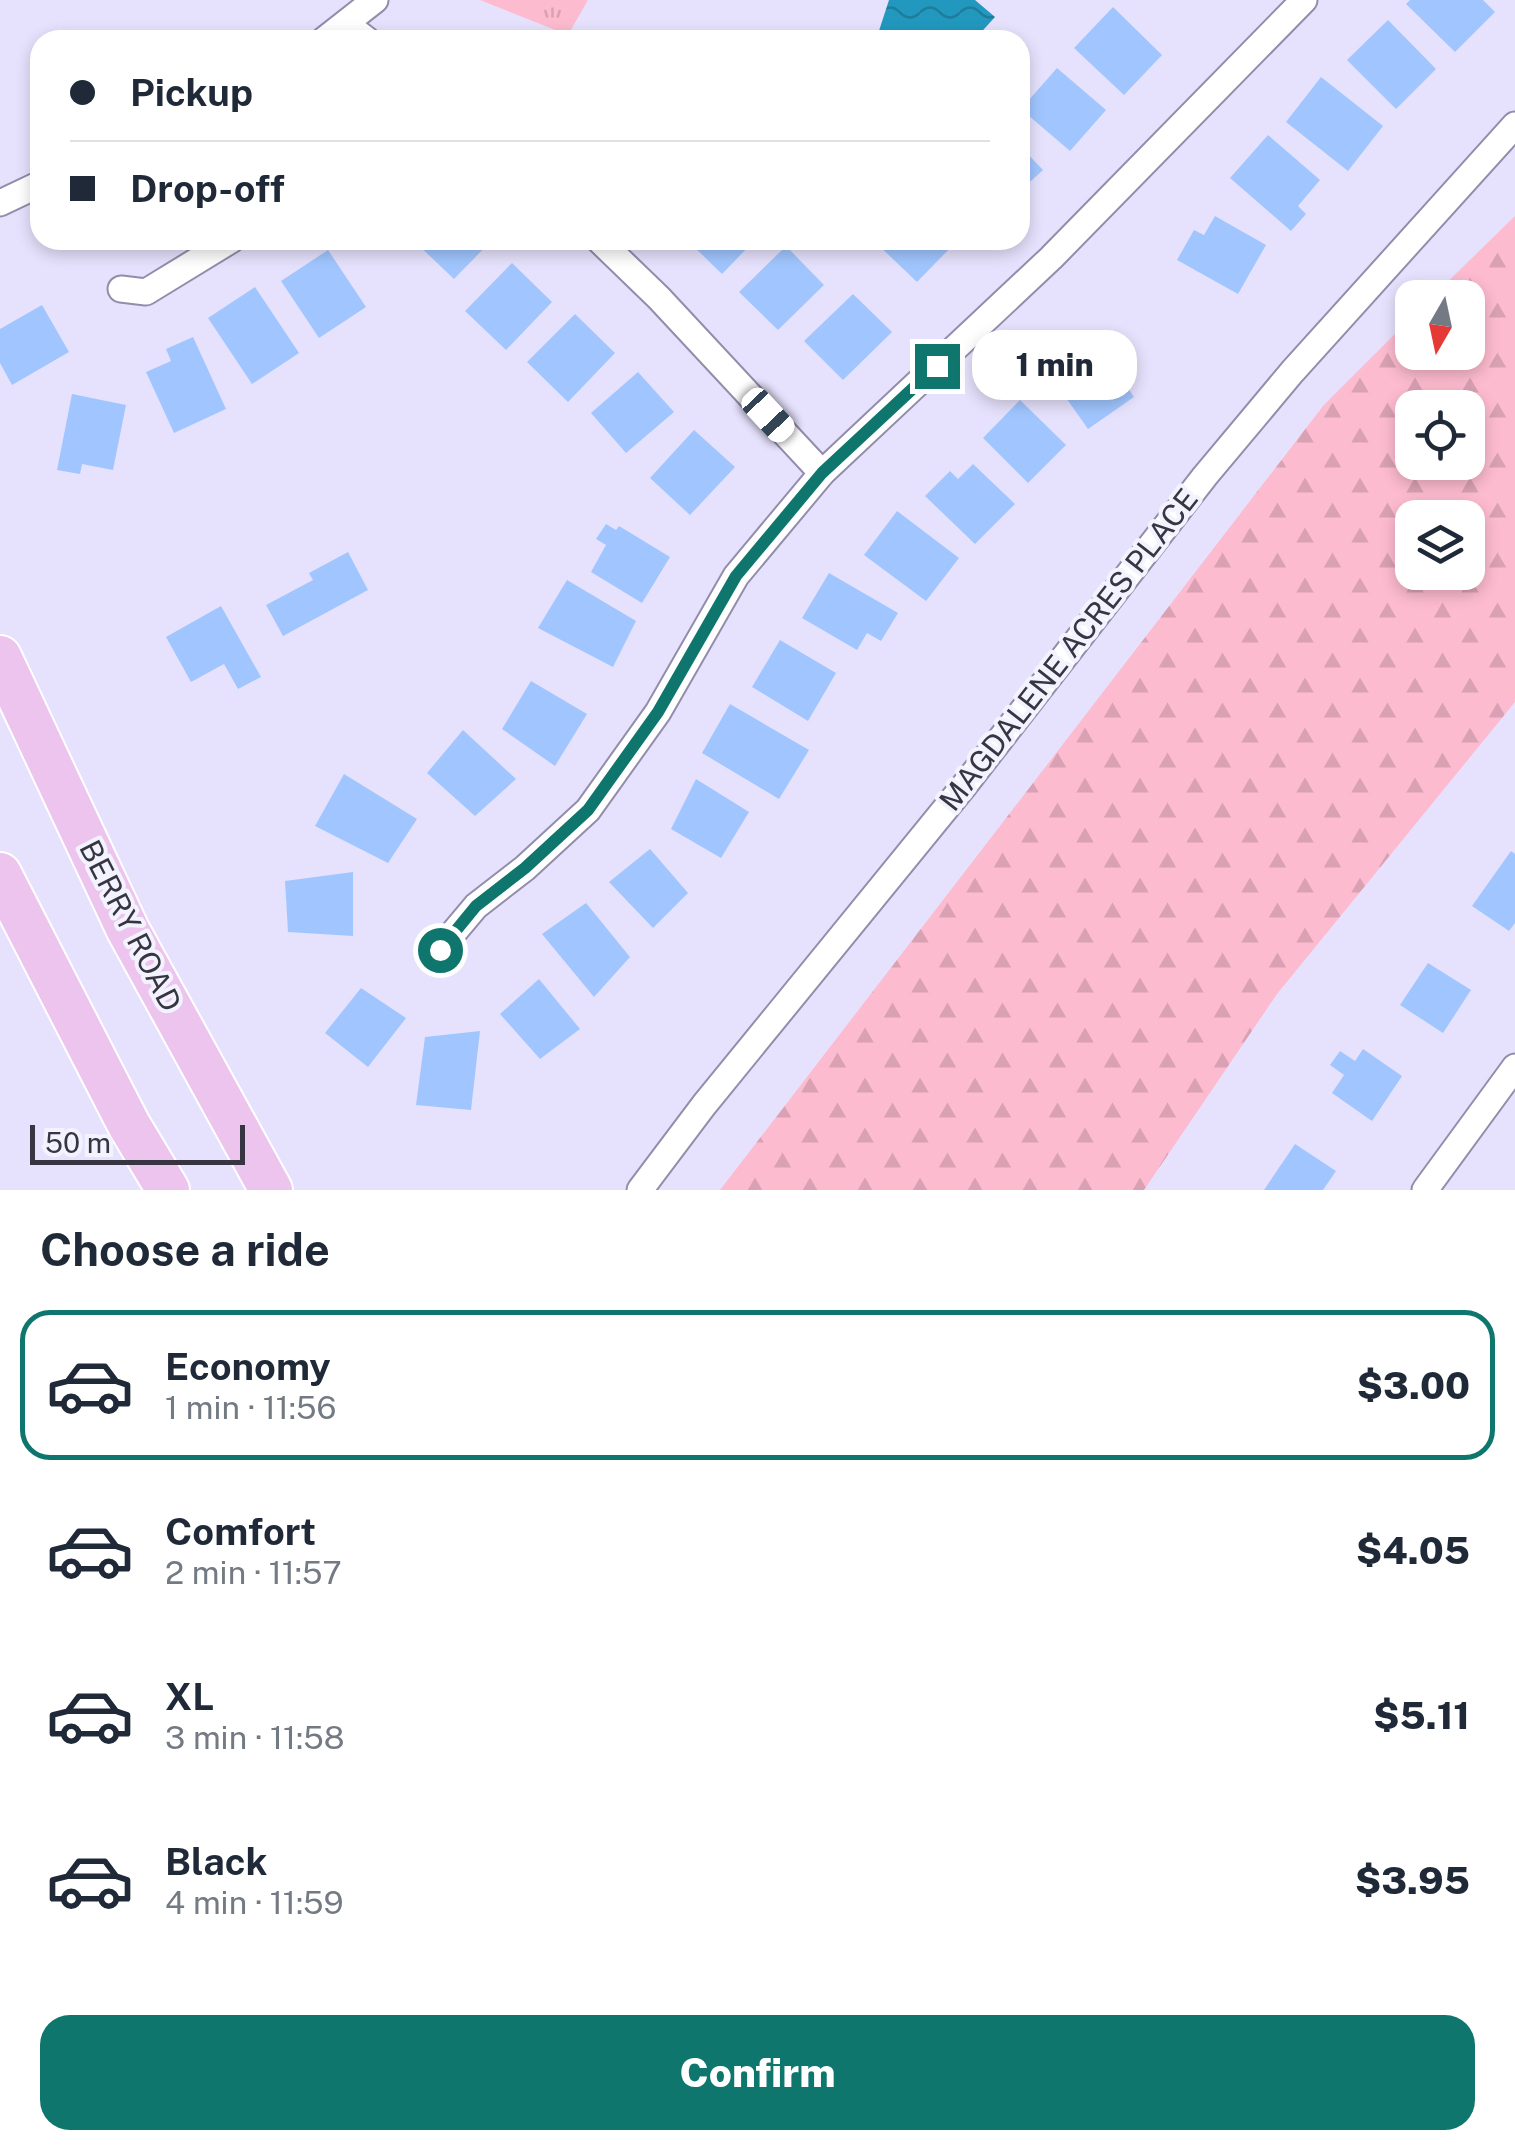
<!DOCTYPE html>
<meta charset="utf-8">
<style>
:root{--surface:#fff;--page:#f6f6f7;--text:#1f2937;--muted:#747a83;--line:#e0e1e3;--accent:#0f766e}
body{margin:0;font-family:"Public Sans",sans-serif;background:var(--page);color:var(--text);height:100vh;display:flex;flex-direction:column;font-size:38px;white-space:nowrap}
*{box-sizing:border-box;margin:0}
p{font-size:32px;color:var(--muted)}
.icon{flex:none;width:55px;height:55px;fill:none;stroke:currentColor;stroke-width:2;stroke-linecap:round;stroke-linejoin:round}
.map{position:relative;height:1190px;overflow:hidden}
.details{display:flex;flex-direction:column;background:var(--surface);flex:1}
.details>*{flex:none}
.hud{position:absolute;left:30px;top:30px;width:1000px;height:220px;border-radius:30px;box-shadow:0 5px 15px #0003;display:grid;align-content:center;height:220px;padding:0 40px;background:var(--surface)}
.needle{width:65px;rotate:189deg}
.fabs{position:absolute;left:1395px;top:280px;display:grid;gap:20px}
.fabs a{display:grid;place-items:center;width:90px;height:90px;border-radius:20px;background:var(--surface);box-shadow:0 5px 15px #0003;font-size:50px}
.scale{position:absolute;left:30px;bottom:25px;width:215px;box-sizing:border-box;padding-left:10px;border:5px solid #373541;border-top:0;font-size:28px;line-height:35px;white-space:nowrap;color:#373541;-webkit-text-stroke:8px #f3f2ff;paint-order:stroke}
.end{position:absolute;width:45px;height:45px;margin:-22px;border:12px solid #0f766e;background:#fff;box-shadow:0 0 0 5px #fff}
.from{border-radius:50%}
.bubble{position:absolute;height:70px;border-radius:30px;background:var(--surface);box-shadow:0 5px 15px #0003;font-size:32px;font-weight:800;line-height:70px;text-align:center}
.car{position:absolute;width:30px;height:60px;margin:-30px -15px;border-radius:12px;box-shadow:0 0 8px 2px #0007;background:linear-gradient(#fff 24%,#345 0 40%,#fff 0 76%,#345 0 86%,#fff 0)}
.hud b{display:flex;align-items:center;gap:35px;height:95px;font-size:38px}
.hud b+b{border-top:2px solid var(--line)}
.hud i{width:25px;height:25px;background:var(--text)}
ul{padding:0;list-style:none}
li{display:flex;align-items:center;gap:30px;height:150px;margin:0 20px 15px;padding:0 20px;border:5px solid transparent;border-radius:30px}
li div{flex:1}
li b{display:block;font-size:38px}
li em{font-style:normal;font-weight:800}
li.selected{border-color:var(--accent)}
li>.icon{width:90px;height:90px;stroke-width:1.5}
h2{padding:0 40px;font-size:45px;line-height:120px}
.action{display:flex;gap:20px;margin-top:auto;padding:20px 40px}
.action a{flex:1;height:115px;border-radius:30px;background:var(--accent);color:#fff;font-size:40px;font-weight:800;line-height:115px;text-align:center}
.map>svg:first-child{display:block}
.forest{fill:url(#forest-firs);fill-rule:evenodd}
.park{fill:url(#park-tufts)}
.water{fill:url(#water-waves)}
.building{fill:#a1c6ff}
.lines{fill:none;stroke-linecap:round;stroke-linejoin:round}
.minor-casing{stroke:#928dab;stroke-width:29}
.trunk-casing{stroke:#fff;stroke-width:46}
.minor{stroke:#fff;stroke-width:25}
.trunk{stroke:#ecc4ee;stroke-width:42}
.route{stroke:#0f766e;stroke-width:12}
.labels{text-anchor:middle;stroke-width:8;stroke-linejoin:round;paint-order:stroke}
.street-label{font-size:30px;fill:#373541;stroke:#f3f2ff}
</style>
<div class="map">
<svg width="1515" height="1190" viewBox="0 0 1515 1190">
<defs>
<pattern id="forest-firs" width="22" height="20" patternUnits="userSpaceOnUse" patternTransform="scale(2.5)"><rect width="22" height="20" fill="#fdbbcf"/><path d="M5 1l3.5 6h-7zM16 11l3.5 6h-7z" fill="#d9a1b3"/></pattern>
<pattern id="park-tufts" width="24" height="20" patternUnits="userSpaceOnUse" patternTransform="scale(2.5)"><rect width="24" height="20" fill="#fdbbcf"/><path d="M3 7l-1-3M5 7V3M7 7l1-3M15 17l-1-3M17 17v-4M19 17l1-3" fill="none" stroke="#d9a1b3"/></pattern>
<pattern id="water-waves" width="16" height="10" patternUnits="userSpaceOnUse" patternTransform="scale(2.5)"><rect width="16" height="10" fill="#2298be"/><path d="M0 5q4-4 8 0t8 0" fill="none" stroke="#1e7d9c"/></pattern>
</defs>
<rect width="100%" height="100%" fill="#e6e2fd"/>
<path class="forest" d="M1515 216V702L1277 994 1144 1190H720L1323 406 1412 317V352H1468V298L1432 297ZM1412 408H1468V462H1412ZM1412 518H1468V572H1412Z"/>
<path class="park" d="M480 0H588L568 35Z"/>
<path class="water" d="M889 0H975L995 17 974 40H876Z"/>
<g class="building">
<path d="M1410 0H1483L1495 12 1455 52 1406 4Z"/>
<path d="M1113 7 1162 55 1124 95 1074 48Z"/>
<path d="M1388 20 1436 69 1396 109 1347 60Z"/>
<path d="M1057 68 1106 110 1070 151 1021 109Z"/>
<path d="M1321 77 1383 126 1348 171 1286 122Z"/>
<path d="M1268 135 1320 180 1298 206 1306 214 1291 231 1230 178Z"/>
<path d="M1020 146 1043 170 1020 191Z"/>
<path d="M1215 216 1266 245 1238 294 1177 260 1194 230 1204 235Z"/>
<path d="M413 240H492L454 279Z"/>
<path d="M687 240H755L722 274Z"/>
<path d="M873 240H950L954 244 917 282Z"/>
<path d="M786 246 824 285 778 330 739 292Z"/>
<path d="M328 250 366 307 319 338 281 281Z"/>
<path d="M512 263 552 302 506 350 465 311Z"/>
<path d="M255 287 299 353 252 384 208 318Z"/>
<path d="M853 294 892 332 843 380 804 341Z"/>
<path d="M42 305 69 352 12 385 0 363V329Z"/>
<path d="M575 314 615 353 568 402 527 362Z"/>
<path d="M193 337 226 409 174 433 146 372 171 361 166 349Z"/>
<path d="M1097 343 1134 397 1088 429 1043 365 1067 348 1074 359Z"/>
<path d="M638 372 674 412 626 453 591 413Z"/>
<path d="M72 394 126 405 113 470 82 464 80 474 57 470Z"/>
<path d="M1020 400 1066 445 1028 483 983 438Z"/>
<path d="M694 430 735 467 690 515 650 478Z"/>
<path d="M973 464 1015 504 975 544 925 496 950 471 958 479Z"/>
<path d="M897 511 959 558 926 601 864 555Z"/>
<path d="M606 524 616 530 619 526 670 557 642 603 591 572 606 545 596 539Z"/>
<path d="M348 552 368 590 283 636 266 605 313 580 309 573Z"/>
<path d="M829 573 898 613 881 641 867 633 857 650 802 618Z"/>
<path d="M567 580 636 621 613 667 538 628Z"/>
<path d="M221 606 261 677 238 689 224 664 191 682 166 637Z"/>
<path d="M780 640 836 673 808 721 752 687Z"/>
<path d="M531 681 587 714 555 766 502 729Z"/>
<path d="M730 704 809 750 779 799 702 753Z"/>
<path d="M463 730 516 779 475 816 427 773Z"/>
<path d="M344 774 417 819 388 863 315 826Z"/>
<path d="M696 779 749 812 721 858 671 829Z"/>
<path d="M650 849 688 893 653 928 609 882Z"/>
<path d="M1511 851 1515 854V923L1509 931 1472 906Z"/>
<path d="M353 872V936L288 932 285 881Z"/>
<path d="M586 903 630 957 594 997 542 934Z"/>
<path d="M1428 963 1471 990 1443 1033 1400 1005Z"/>
<path d="M539 979 580 1029 540 1059 500 1014Z"/>
<path d="M361 988 406 1018 368 1067 325 1033Z"/>
<path d="M480 1031 471 1110 416 1105 425 1037Z"/>
<path d="M1363 1049 1402 1076 1372 1121 1332 1093 1344 1075 1330 1065 1340 1051 1355 1061Z"/>
<path d="M1295 1144 1336 1171 1323 1190H1264Z"/>
</g>
<g class="lines">
<defs>
<g id="minor">
<path d="M346 24 367 40"/>
<path d="M324 40 375 0"/>
<path d="M0 203 40 184"/>
<path d="M599 240 659 298 822 473"/>
<path d="M121 289 146 292 231 240"/>
<path d="M439 950 476 906 525 868 588 810 658 712 736 576 822 473 1051 258 1304 0"/>
<path d="M640 1190 704 1105 964 786 1205 476 1292 372 1515 125"/>
<path d="M1425 1190 1515 1067"/>
</g>
<g id="trunk">
<path d="M0 657 128 930 271 1190"/>
<path d="M0 874 129 1125 168 1190"/>
</g>
</defs>
<use href="#minor" class="minor-casing"/>
<use href="#trunk" class="trunk-casing"/>
<use href="#minor" class="minor"/>
<use href="#trunk" class="trunk"/>
</g>
<g class="lines">
<path class="route" d="M440 950 476 906 525 868 588 810 658 712 736 576 822 473 937 366"/>
</g>
<g class="labels">
<g class="street-label">
<text transform="translate(1069 650) rotate(-52)" y="10">MAGDALENE ACRES PLACE</text>
<text transform="translate(130 926) rotate(63)" y="10">BERRY ROAD</text>
</g>
</g>
</svg>
<div class="fabs">
<a><svg class="needle" viewBox="-14 -14 28 28"><path d="M0-13l5 13h-10z" fill="#e53935"/><path d="M0 13l5-13h-10z" fill="#747a83"/></svg></a>
<a><svg class="icon" aria-label="locate" viewBox="0 0 24 24"><circle cx="12" cy="12" r="6"/><path d="M12 2v4M12 18v4M2 12h4M18 12h4"/></svg></a>
<a><svg class="icon" aria-label="layers" viewBox="0 0 24 24"><path d="M12 4l9 5-9 5-9-5zM3 14l9 5 9-5"/></svg></a>
</div>
<div class="scale">50 m</div>
<i class="end from" style="left:440px;top:950px"></i>
<i class="end" style="left:937px;top:366px"></i>
<div class="bubble" style="left:972px;top:330px;width:165px">1 min</div>
<i class="car" style="left:768px;top:415px;rotate:137deg"></i>
<div class="hud">
<b><i class="from"></i>Pickup</b>
<b><i></i>Drop-off</b>
</div>
</div>
<section class="details">
<h2>Choose a ride</h2>
<ul>
<li class="selected"><svg class="icon" aria-label="car" viewBox="0 0 24 24"><path d="M5 17H2v-5l4-1 3-4h7l3 4 3 1v5h-3M9 17h6M6 11h13"/><circle cx="7" cy="17" r="2"/><circle cx="17" cy="17" r="2"/></svg><div><b>Economy</b><p>1 min · 11:56</p></div><em>$3.00</em></li>
<li><svg class="icon" aria-label="car" viewBox="0 0 24 24"><path d="M5 17H2v-5l4-1 3-4h7l3 4 3 1v5h-3M9 17h6M6 11h13"/><circle cx="7" cy="17" r="2"/><circle cx="17" cy="17" r="2"/></svg><div><b>Comfort</b><p>2 min · 11:57</p></div><em>$4.05</em></li>
<li><svg class="icon" aria-label="car" viewBox="0 0 24 24"><path d="M5 17H2v-5l4-1 3-4h7l3 4 3 1v5h-3M9 17h6M6 11h13"/><circle cx="7" cy="17" r="2"/><circle cx="17" cy="17" r="2"/></svg><div><b>XL</b><p>3 min · 11:58</p></div><em>$5.11</em></li>
<li><svg class="icon" aria-label="car" viewBox="0 0 24 24"><path d="M5 17H2v-5l4-1 3-4h7l3 4 3 1v5h-3M9 17h6M6 11h13"/><circle cx="7" cy="17" r="2"/><circle cx="17" cy="17" r="2"/></svg><div><b>Black</b><p>4 min · 11:59</p></div><em>$3.95</em></li>
</ul>
<div class="action"><a>Confirm</a></div>
</section>
